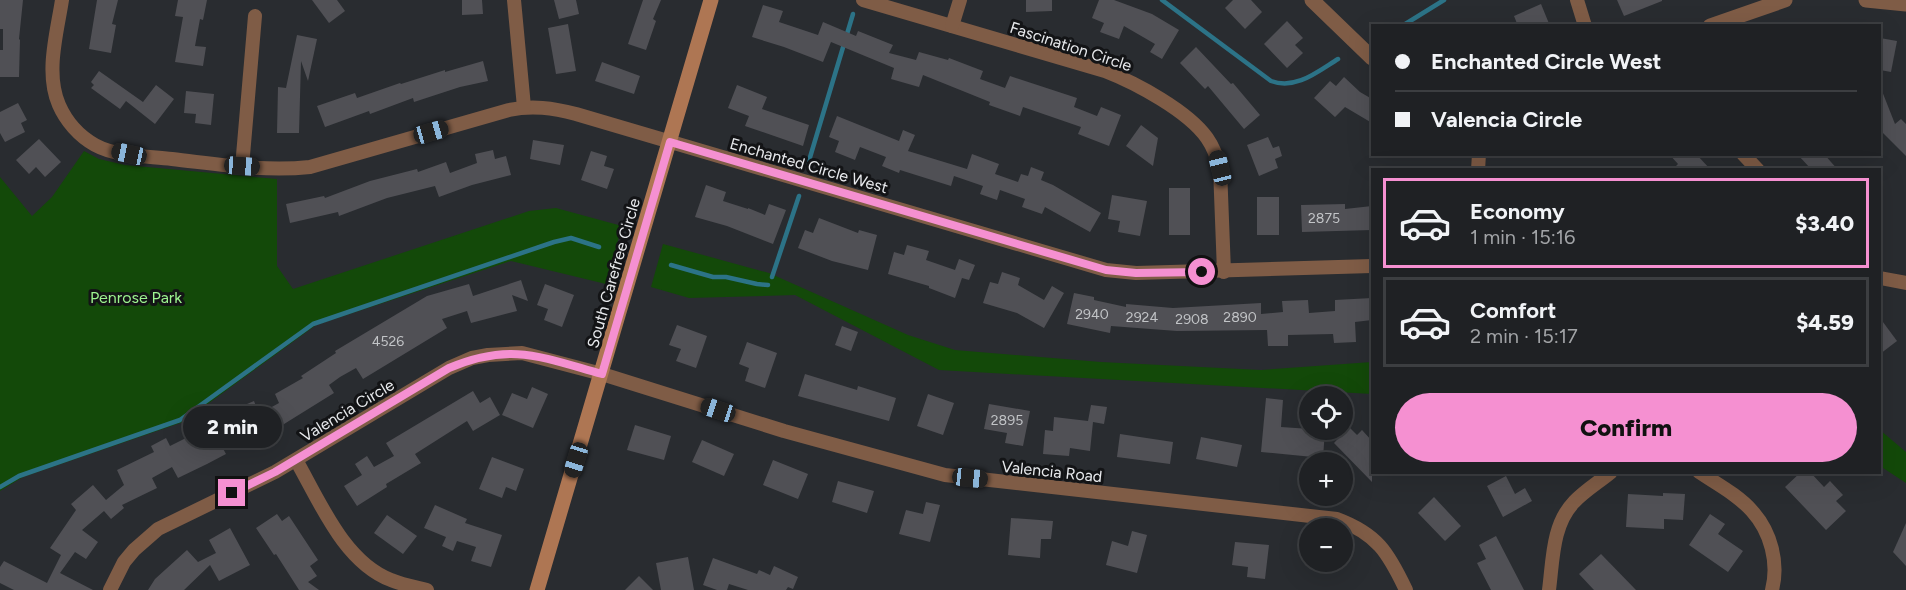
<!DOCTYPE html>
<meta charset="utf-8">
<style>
:root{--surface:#1f2124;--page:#27292c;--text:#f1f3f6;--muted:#a1a3a6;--line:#3c3e41;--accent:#f590d1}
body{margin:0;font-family:Figtree,sans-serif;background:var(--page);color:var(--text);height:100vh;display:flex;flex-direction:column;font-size:22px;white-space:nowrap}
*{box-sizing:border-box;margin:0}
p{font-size:20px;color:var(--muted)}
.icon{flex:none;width:33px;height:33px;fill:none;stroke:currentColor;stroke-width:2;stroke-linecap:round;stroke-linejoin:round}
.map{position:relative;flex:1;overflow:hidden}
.drawer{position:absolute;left:1371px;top:168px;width:510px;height:306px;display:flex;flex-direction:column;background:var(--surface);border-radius:0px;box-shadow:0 6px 24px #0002,0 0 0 2px var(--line)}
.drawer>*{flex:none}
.banner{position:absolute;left:1371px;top:24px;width:510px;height:132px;border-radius:0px;box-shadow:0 6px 24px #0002,0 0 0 2px var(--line);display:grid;align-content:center;height:132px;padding:0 24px;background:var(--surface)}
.buttons{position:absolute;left:1299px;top:386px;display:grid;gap:12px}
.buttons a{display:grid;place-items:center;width:54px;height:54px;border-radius:50%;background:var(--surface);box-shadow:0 6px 24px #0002,0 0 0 2px var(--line);font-size:30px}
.end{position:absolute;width:27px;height:27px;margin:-14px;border:8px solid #f590d1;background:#111;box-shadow:0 0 0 3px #111}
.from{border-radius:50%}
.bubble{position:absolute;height:42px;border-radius:21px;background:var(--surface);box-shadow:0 6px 24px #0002,0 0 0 2px var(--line);font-size:20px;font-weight:800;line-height:42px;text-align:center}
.car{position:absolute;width:18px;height:36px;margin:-18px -9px;border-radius:8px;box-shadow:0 0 4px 2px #0007;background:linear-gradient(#222 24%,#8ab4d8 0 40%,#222 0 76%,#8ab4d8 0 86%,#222 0)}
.banner b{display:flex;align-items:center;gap:21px;height:57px;font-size:22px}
.banner b+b{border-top:2px solid var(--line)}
.banner i{width:15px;height:15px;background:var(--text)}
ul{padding:10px 0 0;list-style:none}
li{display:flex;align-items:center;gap:18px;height:90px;margin:0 12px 9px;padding:0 12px;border:3px solid var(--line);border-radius:0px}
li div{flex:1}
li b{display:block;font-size:22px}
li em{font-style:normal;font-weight:800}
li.on{border-color:var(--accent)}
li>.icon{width:54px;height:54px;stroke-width:1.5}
.action{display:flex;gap:12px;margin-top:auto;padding:12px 24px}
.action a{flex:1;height:69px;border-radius:36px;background:var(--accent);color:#111;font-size:24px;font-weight:800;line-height:69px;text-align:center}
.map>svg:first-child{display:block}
.green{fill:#134909}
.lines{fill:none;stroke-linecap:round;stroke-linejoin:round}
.stream{stroke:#2c7387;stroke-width:4.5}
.building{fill:#505055}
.minor{stroke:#7f5c46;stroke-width:14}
.tertiary{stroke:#7f5c46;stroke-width:15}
.secondary{stroke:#ae7653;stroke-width:15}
.route{stroke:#f590d1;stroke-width:8}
.labels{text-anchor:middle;stroke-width:6;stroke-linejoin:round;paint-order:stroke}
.number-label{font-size:14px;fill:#c2c4c7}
.street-label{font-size:16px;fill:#e8eaed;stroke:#131416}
.park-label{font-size:16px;fill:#9df490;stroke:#131416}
</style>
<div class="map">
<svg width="1906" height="590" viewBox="0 0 1906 590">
<rect width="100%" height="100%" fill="#292c30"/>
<g class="green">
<path d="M84 151 99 159 125 165 277 179V266L293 289 529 211 556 208 622 226 606 284 511 261 316 325 183 422 23 477 0 491V177L32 216 52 197Z"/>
<path d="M663 244 769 273 908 335 955 350 1101 362 1261 370 1372 362V394L939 370 795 295 689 298 651 287Z"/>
<path d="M1880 430 1906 452V483L1880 466Z"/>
</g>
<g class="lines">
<g class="stream">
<path d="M1162 0 1271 81C1296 90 1317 72 1338 59"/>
<path d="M1402 26 1444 0"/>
<path d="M808 164 853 14"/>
<path d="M671 265 713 277H726L757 284 768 285"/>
<path d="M772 277 799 196"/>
<path d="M0 487 19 476 180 420 313 324 554 242 571 238 599 247"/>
</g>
</g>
<g class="building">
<path d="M0 0H23L19 39 20 40 19 77H0V50H3V29H0Z"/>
<path d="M97 0H118L112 24 116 25 111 53 89 49Z"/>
<path d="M178 0H207L203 20 200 19 195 46 206 47 203 66 175 62 183 17 175 16Z"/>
<path d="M312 0H337L345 11 329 23Z"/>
<path d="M462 0H482L483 14 462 15Z"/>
<path d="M554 0H576L579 14 559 19Z"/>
<path d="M643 0H661L653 19 656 21 646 50 628 44Z"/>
<path d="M1026 0H1052V11L1026 12Z"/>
<path d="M1099 0H1114L1152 14 1179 30 1162 59 1150 52 1155 44 1124 26 1119 39 1100 32 1104 23 1092 18Z"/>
<path d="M1233 0H1251L1262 12 1245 29 1225 8Z"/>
<path d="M1617 0H1662V1L1624 16Z"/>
<path d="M1541 4 1550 26H1518L1514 16Z"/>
<path d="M763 5 783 11 779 22 818 35 823 22 856 36 858 31 893 45 889 53 916 60 919 52 948 60 949 58 983 71 980 79 1005 88 1010 76 1077 98 1074 107 1097 116 1101 107 1121 115 1109 146 1078 134 1081 127 1023 107 1020 116 989 105 990 102 923 75 919 87 891 79 894 68 831 42 823 62 784 47 752 37Z"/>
<path d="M1287 21 1303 38 1295 45 1303 53 1287 68 1264 44Z"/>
<path d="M568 24 576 71 556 74 548 28Z"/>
<path d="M297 35 317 39 308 81 301 61 299 133H277L278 87 286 88Z"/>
<path d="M1880 38 1897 41 1891 72 1880 70Z"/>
<path d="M1196 47 1231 84 1233 83 1260 115 1244 129 1208 86 1205 89 1180 63Z"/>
<path d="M483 61 488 81 460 87 414 102 413 98 370 114 369 111 325 127 317 106 355 93 357 98 400 83 401 84 445 70V72Z"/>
<path d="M602 62 640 76 634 94 595 81Z"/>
<path d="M99 71 143 102 156 85 174 99 155 124 126 101 120 109 91 88 94 85 91 82Z"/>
<path d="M1344 77 1360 92 1372 99V123L1345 107 1335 117 1314 98 1330 81 1336 86Z"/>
<path d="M737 85 767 97 762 109 809 125 803 146 745 126 749 116 728 108Z"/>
<path d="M1880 86 1895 124 1901 119 1906 124V156L1880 130Z"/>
<path d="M186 91 214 94 211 125 195 123 196 114 184 113Z"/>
<path d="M18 103 27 120 21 123 25 132 5 142 0 133V112Z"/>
<path d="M837 116 899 141 903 130 915 135 908 151 967 169 972 154 999 164 995 174 1018 182 1021 174 1028 176 1031 167 1044 172 1041 180 1053 185 1101 213 1090 232 1045 207 1042 214 1022 207 1025 199 1000 190 997 200 980 194 983 186 954 176 951 186 900 170 899 173 882 166 886 157 860 147 855 160 835 152 839 141 829 137Z"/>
<path d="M1141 125 1158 138 1153 166 1126 146Z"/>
<path d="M1268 137 1273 148 1279 146 1282 156 1275 159 1278 168 1259 176 1247 145Z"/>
<path d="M39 139 61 162 45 177 36 167 29 174 16 160Z"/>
<path d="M533 140 564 145 560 165 530 159Z"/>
<path d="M493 150 495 159 506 156 511 175 472 185 439 197 435 186 387 198 339 216 338 212 290 223 286 204 324 196 325 198 370 181 417 169 418 172 446 162 450 173 477 163 475 154Z"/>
<path d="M591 151 607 156 604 166 614 169 607 189 581 180Z"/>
<path d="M1669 154H1696L1711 170H1672L1678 164Z"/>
<path d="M1797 154H1824L1838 170H1812Z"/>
<path d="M706 185 726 192 723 201 748 209V208L765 215 769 204 786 210 773 244 727 226 695 217Z"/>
<rect x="1169" y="188" width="21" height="47"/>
<path d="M1112 195 1147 201 1140 236 1118 232 1120 221 1108 219Z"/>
<rect x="1257" y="197" width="22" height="38"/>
<path d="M1345 204V209L1372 206V230L1302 232 1301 205Z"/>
<path d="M819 218 858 233 859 230 877 235 868 270 832 261 798 248 805 230 813 233Z"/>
<path d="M907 245 929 251 926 260 955 270 959 259 975 265 969 280 962 278 955 298 929 288V286L888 274 894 252 904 255Z"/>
<path d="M1002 272 1020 278 1018 285 1044 300 1052 286 1064 293 1044 328 1017 313 983 303 990 282 998 284Z"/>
<path d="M521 280 528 301 512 295 517 311 471 323 467 311 442 319 447 328 363 379 356 368 340 377 329 385 334 393 268 434 251 442 246 432 221 445 226 454 207 464 178 478 172 467 152 478 157 488 122 505 124 508 111 519 104 511 82 530 98 542 86 559 75 552 60 573 93 590H14L0 583V567L4 561 47 583 61 555 50 548 76 510 71 504 93 485 106 500 124 485 117 470 154 452 151 446 166 438 170 446 228 417 226 413 254 401 259 414 279 403 275 394 303 378 301 376 336 353 335 351 427 296 469 284 473 296Z"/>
<path d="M545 284 574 295 562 327 544 320 548 309 537 305Z"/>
<path d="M1074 293 1094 297V300L1126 307V304L1173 308 1261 303V314L1283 312 1282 301 1308 300 1309 313 1335 311V300L1372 298V320L1355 322 1356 342 1334 343 1333 334 1288 335V346H1268L1267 330 1177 331 1111 326 1110 333 1067 324Z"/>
<path d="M1880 318 1897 341 1880 354Z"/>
<path d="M677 325 707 336 696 368 676 361 681 349 669 345Z"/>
<path d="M842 326 858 332 851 351 835 345Z"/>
<path d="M747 342 777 353 765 388 745 381 749 368 739 364Z"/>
<path d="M805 374 857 390 858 386 896 398 889 421 798 396Z"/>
<path d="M532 387 548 394 533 428 502 415 512 393 527 399Z"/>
<path d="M473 391 480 403 490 397 500 415 473 431 467 421 415 454 421 463 386 484 387 487 357 506 344 486 362 475 355 464 367 456 374 467 394 456 386 443Z"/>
<path d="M928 394 954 403 943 435 917 426Z"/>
<path d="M1266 398 1283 400 1281 427 1325 430 1323 458 1261 452Z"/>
<path d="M989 404 1030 411 1023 446 1005 443 1007 433 984 429Z"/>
<path d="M1091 405 1107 407 1104 424 1093 422 1090 451 1070 448 1069 456 1043 454 1045 430 1053 431 1054 417 1088 421Z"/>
<path d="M635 425 671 436 664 460 627 450Z"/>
<path d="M1349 427 1357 435 1362 430 1372 441V482L1334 443Z"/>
<path d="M1120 434 1173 442 1170 464 1117 457Z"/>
<path d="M1201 437 1242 445 1237 467 1196 459Z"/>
<path d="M702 440 734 454 724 476 692 462Z"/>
<path d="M492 457 524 469 516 491 506 487 502 498 479 489Z"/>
<path d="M773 460 808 474 798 499 763 485Z"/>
<path d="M1801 472H1810L1824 487 1830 481 1843 495 1836 501 1846 511 1826 530 1785 487Z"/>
<path d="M1506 476 1515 494 1525 488 1532 501 1503 517 1487 486Z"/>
<path d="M838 481 874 491 867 513 832 502Z"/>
<path d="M1663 493 1685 494 1683 520 1664 519V529L1626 527 1628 494 1663 496Z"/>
<path d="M1434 497 1461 526 1445 541 1418 513Z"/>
<path d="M926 502 940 505 930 542 899 534 906 510 923 514Z"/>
<path d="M435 505 467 519 465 523 502 535 491 567 471 561 476 547 457 541 453 551 442 546 446 537 424 528Z"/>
<path d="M277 514 282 521 289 516 318 560 310 566 317 576 308 582 319 590H299L276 554 274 555 256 528Z"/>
<path d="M1710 514 1725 524 1718 534 1743 551 1728 572 1689 545Z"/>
<path d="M387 515 417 536 403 554 374 533Z"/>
<path d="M1011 518 1053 521 1051 539H1041L1040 558 1008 555Z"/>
<path d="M1906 523V566L1893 552Z"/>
<path d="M230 528 250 565 219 581 210 565 184 590H148L155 579 187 550 198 562 216 553 209 540Z"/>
<path d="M1132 531 1147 535 1137 573 1106 565 1112 541 1128 546Z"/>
<path d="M1496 536 1524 590H1491L1477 563 1486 559 1479 545Z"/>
<path d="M1235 542 1269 545 1265 579 1247 577 1248 567 1232 565Z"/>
<path d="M1601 554 1636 590H1594L1579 574Z"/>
<path d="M688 557 694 590H661L656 563Z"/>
<path d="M713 558 757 574 759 570 770 575 774 566 798 577 793 589 788 587 786 590H748L729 584 727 590H717L703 585Z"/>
<path d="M639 576 653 590H625Z"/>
</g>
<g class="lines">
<g class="minor">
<path d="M62 0C57 33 45 73 59 105 66 121 79 136 95 145 117 157 148 156 172 159 217 164 264 172 310 167L509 110C532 105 553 108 576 114L1106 270 1136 273 1372 266"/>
<path d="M514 0 524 107"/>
<path d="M863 0 1105 71C1136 83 1188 111 1207 138 1214 148 1217 157 1220 168L1224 272"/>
<path d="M1577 0 1585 26"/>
<path d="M952 26 960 0"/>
<path d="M1743 154 1758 170"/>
<path d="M242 167 255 16"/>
<path d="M1478 170 1479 154"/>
<path d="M1880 278 1906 283"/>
<path d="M296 460C320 502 344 562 391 580 403 585 415 587 427 590"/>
<path d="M1699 472C1717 484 1738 495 1752 511 1771 532 1779 563 1772 590"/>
<path d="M110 590 124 562 134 550 158 529 275 472 449 368 472 358 488 355 522 353 602 374 784 431 945 475 1337 519C1377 534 1388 552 1406 590"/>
<path d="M1549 590C1553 560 1552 525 1574 502 1584 491 1599 482 1611 472"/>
</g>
<g class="tertiary">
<path d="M1312 0 1372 58"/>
<path d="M1866 0 1906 4"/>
<path d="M1710 26 1785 0"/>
</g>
<path class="secondary" d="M537 590 711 0"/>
</g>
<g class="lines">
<path class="route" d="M232 493 275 472 449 368C511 342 541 357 602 374L670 142 1106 270 1136 273 1202 272"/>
</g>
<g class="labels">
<g class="number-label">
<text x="1324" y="223">2875</text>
<text x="1092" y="319">2940</text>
<text x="1142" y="322">2924</text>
<text x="1240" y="322">2890</text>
<text x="1192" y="324">2908</text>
<text x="388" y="346">4526</text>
<text x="1007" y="425">2895</text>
</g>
<g class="street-label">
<text transform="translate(1071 46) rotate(18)" y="6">Fascination Circle</text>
<text transform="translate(809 165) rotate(16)" y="6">Enchanted Circle West</text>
<text transform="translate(613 273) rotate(-74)" y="6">South Carefree Circle</text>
<text transform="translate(347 410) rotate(-31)" y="6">Valencia Circle</text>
<text transform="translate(1052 471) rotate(6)" y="6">Valencia Road</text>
</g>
<g class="park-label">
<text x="136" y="303">Penrose Park</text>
</g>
</g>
</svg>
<div class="buttons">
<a><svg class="icon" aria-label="locate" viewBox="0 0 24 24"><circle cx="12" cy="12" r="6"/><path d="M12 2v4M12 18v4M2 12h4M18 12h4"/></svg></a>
<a>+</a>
<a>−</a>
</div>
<i class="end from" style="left:1202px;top:272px"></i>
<i class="end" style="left:232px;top:493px"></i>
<div class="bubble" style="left:183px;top:406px;width:99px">2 min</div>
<i class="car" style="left:431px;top:132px;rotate:74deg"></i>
<i class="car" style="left:129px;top:154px;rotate:282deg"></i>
<i class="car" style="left:242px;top:166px;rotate:94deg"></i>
<i class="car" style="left:1220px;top:168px;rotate:346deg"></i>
<i class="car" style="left:718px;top:410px;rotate:288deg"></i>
<i class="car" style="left:576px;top:460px;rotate:197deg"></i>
<i class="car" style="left:970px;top:478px;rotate:96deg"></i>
<div class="banner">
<b><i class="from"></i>Enchanted Circle West</b>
<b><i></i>Valencia Circle</b>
</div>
<section class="drawer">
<ul>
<li class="on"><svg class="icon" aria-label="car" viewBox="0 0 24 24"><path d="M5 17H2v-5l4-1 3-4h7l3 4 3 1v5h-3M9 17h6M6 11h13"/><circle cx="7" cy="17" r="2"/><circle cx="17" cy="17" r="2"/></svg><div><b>Economy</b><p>1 min · 15:16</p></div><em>$3.40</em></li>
<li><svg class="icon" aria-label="car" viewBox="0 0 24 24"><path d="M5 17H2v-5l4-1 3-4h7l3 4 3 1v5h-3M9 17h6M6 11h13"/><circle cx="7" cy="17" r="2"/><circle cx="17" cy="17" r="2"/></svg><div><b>Comfort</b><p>2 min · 15:17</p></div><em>$4.59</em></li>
</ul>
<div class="action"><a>Confirm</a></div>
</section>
</div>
